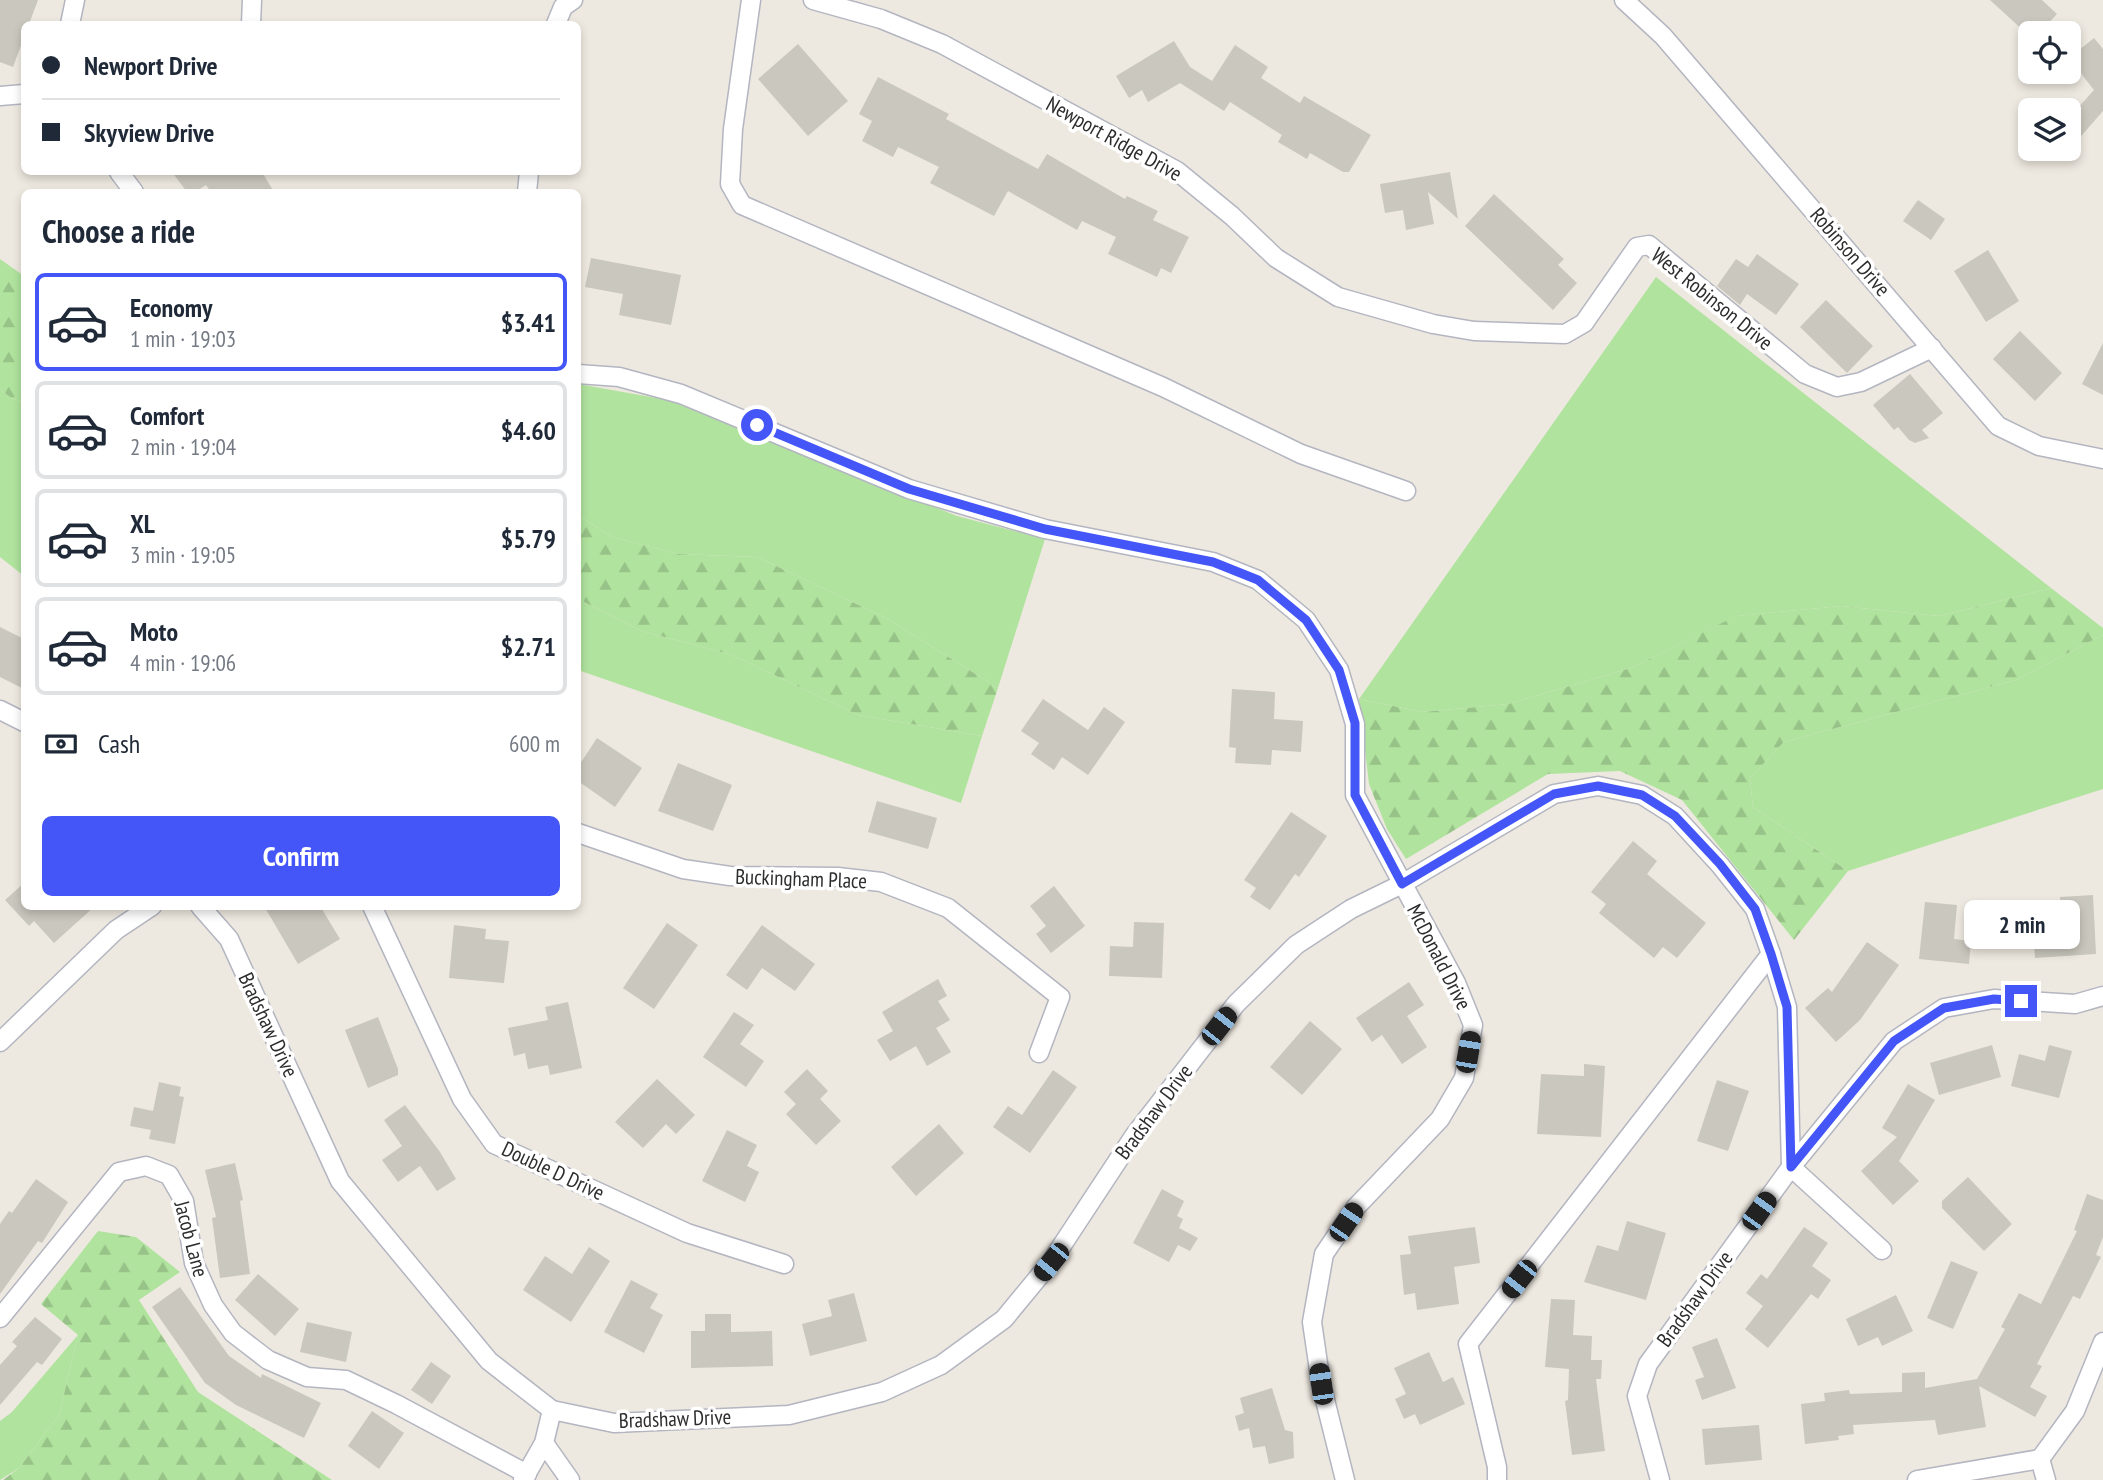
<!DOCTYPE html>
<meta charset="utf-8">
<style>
:root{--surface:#fff;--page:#f2f2f3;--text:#1f2937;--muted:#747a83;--line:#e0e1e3;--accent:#4456f8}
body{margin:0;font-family:"PT Sans Narrow",sans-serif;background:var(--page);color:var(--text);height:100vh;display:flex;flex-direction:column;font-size:26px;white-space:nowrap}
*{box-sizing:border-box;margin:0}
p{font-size:23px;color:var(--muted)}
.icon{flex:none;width:38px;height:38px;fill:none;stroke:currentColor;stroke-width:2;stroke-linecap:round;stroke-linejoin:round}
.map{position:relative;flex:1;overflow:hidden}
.side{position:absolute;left:21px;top:189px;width:560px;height:721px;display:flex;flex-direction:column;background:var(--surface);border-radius:10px;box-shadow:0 4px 10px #0003}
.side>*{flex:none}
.hud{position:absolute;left:21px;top:21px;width:560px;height:154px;border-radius:10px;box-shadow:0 4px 10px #0003;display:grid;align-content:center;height:154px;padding:0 21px;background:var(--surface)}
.controls{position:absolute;left:2018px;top:21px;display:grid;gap:14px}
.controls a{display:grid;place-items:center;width:63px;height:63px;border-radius:10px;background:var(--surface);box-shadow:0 4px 10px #0003;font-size:35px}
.end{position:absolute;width:32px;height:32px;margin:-16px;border:9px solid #4456f8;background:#fff;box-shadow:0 0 0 4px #fff}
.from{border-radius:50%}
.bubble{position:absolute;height:49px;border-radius:10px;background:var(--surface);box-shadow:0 4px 10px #0003;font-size:23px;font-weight:600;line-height:49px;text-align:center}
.car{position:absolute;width:21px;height:42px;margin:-21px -10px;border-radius:9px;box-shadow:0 0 5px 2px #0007;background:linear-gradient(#222 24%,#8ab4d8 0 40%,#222 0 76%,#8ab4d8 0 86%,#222 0)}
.hud b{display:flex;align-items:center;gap:24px;height:66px;font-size:26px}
.hud b+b{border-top:2px solid var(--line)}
.hud i{width:18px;height:18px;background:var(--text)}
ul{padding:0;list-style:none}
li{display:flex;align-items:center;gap:21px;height:98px;margin:0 14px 10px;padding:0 7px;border:4px solid var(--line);border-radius:10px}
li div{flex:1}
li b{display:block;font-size:26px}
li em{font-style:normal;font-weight:600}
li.current{border-color:var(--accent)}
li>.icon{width:63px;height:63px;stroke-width:1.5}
h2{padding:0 21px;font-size:32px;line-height:84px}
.pay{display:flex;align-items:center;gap:18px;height:77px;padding:0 21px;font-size:26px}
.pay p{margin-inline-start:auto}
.primary-button{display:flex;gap:14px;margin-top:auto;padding:14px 21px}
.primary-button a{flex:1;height:80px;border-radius:10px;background:var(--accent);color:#fff;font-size:28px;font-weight:600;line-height:80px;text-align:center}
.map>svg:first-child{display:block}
.grass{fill:#b0e39e}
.forest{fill:url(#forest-firs)}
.building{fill:#cac7be}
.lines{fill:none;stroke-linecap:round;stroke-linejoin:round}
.street-casing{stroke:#b3b5c0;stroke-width:21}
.street{stroke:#fff;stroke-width:18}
.route{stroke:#4456f8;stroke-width:9}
.labels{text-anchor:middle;stroke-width:7;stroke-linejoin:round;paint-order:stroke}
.street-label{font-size:21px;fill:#2d2d2d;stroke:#fff}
</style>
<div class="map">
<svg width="2103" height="1480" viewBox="0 0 2103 1480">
<defs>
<pattern id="forest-firs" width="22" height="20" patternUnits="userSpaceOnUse" patternTransform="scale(1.75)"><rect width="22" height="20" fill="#b0e39e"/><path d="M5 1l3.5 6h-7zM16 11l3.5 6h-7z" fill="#98c388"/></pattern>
</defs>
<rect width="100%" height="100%" fill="#eee9e0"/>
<g class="grass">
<path d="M1656 277 2051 588 1939 616 1841 606 1737 616 1631 668 1508 704 1423 712 1359 699Z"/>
<path d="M578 384 668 400 957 516 1045 539 998 688 886 618 757 557 678 554 612 537 578 515Z"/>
<path d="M0 389 11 398 24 402V576L0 557Z"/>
<path d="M578 599 642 631 732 655 858 715 982 736 961 803 578 670Z"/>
<path d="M2103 635V789L1848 871 1753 807 1750 778 1784 742 2016 680Z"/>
<path d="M78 1335 59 1415 19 1468 0 1480V1421L12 1412Z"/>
</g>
<g class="forest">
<path d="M0 259 24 276V402L11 398 0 389Z"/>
<path d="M578 515 612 537 678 554 757 557 886 618 998 688 982 736 858 715 732 655 642 631 578 599Z"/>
<path d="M2051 588 2103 628V635L2016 680 1784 742 1750 778 1753 807 1848 871 1794 940 1682 800 1620 771 1548 774 1406 859 1387 829 1369 784 1359 699 1423 712 1508 704 1631 668 1736 616 1841 606 1939 616Z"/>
<path d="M98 1231 136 1237 180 1272 139 1300 198 1392 332 1480H3L19 1468 59 1415 78 1335 41 1304Z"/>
</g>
<g class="building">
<path d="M0 0H38L29 24H24V37L13 67 0 62Z"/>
<path d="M1990 0H2042L2057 14 2039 33H2026Z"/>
<path d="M2094 38 2103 49V111L2068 151V119L2094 90 2069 58Z"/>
<path d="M1174 41 1190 67 1212 81 1235 45 1268 67 1261 78 1300 103 1304 96 1371 135 1349 172H1343L1310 153 1307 159 1278 142 1282 135 1230 102 1224 111 1180 83 1148 102 1142 90 1129 98 1116 76Z"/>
<path d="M798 44 848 101 808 136 758 79Z"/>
<path d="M878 77 949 114 946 119 1038 169 1047 154 1125 199 1127 196 1158 211 1153 220 1189 237 1171 273 1161 268 1157 277 1108 254 1116 237 1082 221 1077 230 1008 191 994 216 930 183 939 167 898 147 893 157 862 141 872 121 859 114Z"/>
<path d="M172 172H262L274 192H211L206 185 195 192H187Z"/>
<path d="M1450 172 1458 219 1428 192 1434 224 1406 230 1403 210 1385 213 1380 184Z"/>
<path d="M1494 194 1564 259 1558 265 1577 283 1553 310 1465 226Z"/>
<path d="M1918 200 1945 219 1931 240 1903 221Z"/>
<path d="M1988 250 2019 301 1986 322 1954 271Z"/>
<path d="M1757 254 1799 284 1776 315 1747 294 1740 305 1717 286 1736 259 1748 267Z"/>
<path d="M591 258 681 275 671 325 619 315 623 294 585 287Z"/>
<path d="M1826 300 1873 346 1847 373 1800 327Z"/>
<path d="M2020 331 2062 373 2035 401 1993 359Z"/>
<path d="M2103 343V395L2082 384Z"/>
<path d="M1910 374 1943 413 1922 430 1929 438 1915 443 1909 440 1898 427 1894 430 1873 405Z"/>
<path d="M0 627 24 639V689L0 677Z"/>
<path d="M1232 689 1275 692 1274 719 1303 721 1301 752 1272 750 1271 765 1235 763 1236 748 1229 747Z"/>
<path d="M1043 699 1088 730 1104 707 1125 722 1088 775 1062 757 1054 770 1031 754 1039 743 1021 731Z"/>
<path d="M597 738 642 768 615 807 578 781V767Z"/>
<path d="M678 763 732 785 713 831 658 811Z"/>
<path d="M877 801 937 818 928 849 868 832Z"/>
<path d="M1291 812 1327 836 1299 877 1295 874 1270 910 1250 897 1256 888 1244 880Z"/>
<path d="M1633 841 1657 861 1647 874 1706 923 1677 958 1663 947 1654 958 1599 913 1606 904 1591 892Z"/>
<path d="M24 883V906H95L54 943 34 921 29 926 5 900Z"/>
<path d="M1054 886 1085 926 1051 953 1036 934 1046 926 1030 906Z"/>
<path d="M2093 895 2096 954 2035 958 2032 916 2061 915 2060 897Z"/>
<path d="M1925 902 1957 905 1954 939 1971 941 1969 964 1919 959Z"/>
<path d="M264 906H320L340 939 298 964Z"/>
<path d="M1134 922 1164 923 1162 978 1109 976 1110 946 1133 947Z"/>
<path d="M667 923 698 945 654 1009 623 988Z"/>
<path d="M454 925 486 929 485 939 509 941 504 983 449 978Z"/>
<path d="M762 925 815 964 795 991 762 968 747 990 726 975Z"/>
<path d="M1867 942 1899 965 1860 1020 1836 1042 1805 1008 1828 988 1832 992Z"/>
<path d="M938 979 947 996 938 1001 950 1020 936 1028 951 1052 927 1066 916 1046 890 1061 877 1040 893 1031 882 1012Z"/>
<path d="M1409 982 1424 1005 1407 1016 1427 1047 1402 1064 1382 1035 1372 1042 1356 1018Z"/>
<path d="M568 1002 582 1068 550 1075 548 1065 528 1069 525 1053 514 1056 508 1028 548 1020 545 1007Z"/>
<path d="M734 1012 754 1025 740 1044 764 1061 746 1087 703 1057Z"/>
<path d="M378 1017 398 1069V1075L368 1088 345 1030Z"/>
<path d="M1310 1021 1342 1049 1302 1095 1270 1067Z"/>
<path d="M1992 1045 2001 1077 1939 1095 1930 1063Z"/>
<path d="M2049 1045 2072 1051 2059 1098 2011 1086 2019 1054 2045 1061Z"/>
<path d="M1584 1064 1605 1066 1601 1137 1537 1134 1541 1074 1584 1076Z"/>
<path d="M807 1069 828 1091 820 1099 841 1121 816 1145 786 1114 796 1104 784 1092Z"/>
<path d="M1053 1070 1077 1087 1030 1153 993 1127 1008 1106 1022 1115Z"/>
<path d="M657 1079 695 1115 676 1134 666 1124 643 1148 615 1122Z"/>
<path d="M1717 1080 1749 1091 1728 1151 1697 1141Z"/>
<path d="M159 1082 181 1087 179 1096 184 1097 175 1144 149 1139 151 1130 130 1126 134 1107 153 1111Z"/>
<path d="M1908 1084 1935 1100 1899 1161 1919 1181 1893 1205 1861 1171 1897 1137 1882 1128Z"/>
<path d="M405 1105 440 1152 456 1179 437 1191 420 1166 398 1182 382 1160 402 1146 384 1120Z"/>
<path d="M939 1124 964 1153 916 1196 891 1167Z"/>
<path d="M727 1130 757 1145 747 1166 759 1172 745 1202 702 1181Z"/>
<path d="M235 1163 243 1200 240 1201 250 1274 220 1278 212 1218 216 1217 205 1170Z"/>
<path d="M1968 1177 2012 1224 1984 1251 1942 1208V1201Z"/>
<path d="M36 1179 68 1202 42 1243 38 1241 0 1294V1224L9 1211 12 1213Z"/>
<path d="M1162 1189 1184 1201 1177 1216 1183 1219 1179 1228 1198 1238 1190 1251 1178 1245 1169 1262 1133 1243Z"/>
<path d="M2087 1194 2103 1200V1237L2096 1255 2101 1257 2080 1299 2073 1296 2037 1364 2042 1366 2030 1387 2047 1396 2035 1417 1979 1386 1986 1427 1938 1435 1935 1420 1853 1425 1854 1434 1838 1436 1839 1440 1805 1444 1801 1404 1825 1401 1824 1393 1849 1390 1850 1394 1902 1392V1373L1925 1372V1388L1977 1379 2005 1329 2001 1327 2019 1293 2041 1304 2077 1231 2074 1230Z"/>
<path d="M1627 1221 1666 1233 1646 1300 1584 1282 1597 1245 1618 1251Z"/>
<path d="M1475 1227 1480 1263 1454 1267 1459 1304 1417 1310 1415 1293 1404 1295 1400 1255 1411 1254 1408 1236Z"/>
<path d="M1804 1227 1828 1243 1812 1266 1831 1280 1818 1299 1811 1294 1768 1348 1745 1329 1763 1306 1746 1293 1761 1274 1767 1279Z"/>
<path d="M589 1247 610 1261 571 1322 523 1290 545 1256 572 1274Z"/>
<path d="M1951 1261 1978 1272 1953 1329 1927 1318Z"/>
<path d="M258 1274 299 1309 275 1336 235 1300Z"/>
<path d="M631 1280 658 1294 650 1308 663 1315 644 1353 604 1332Z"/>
<path d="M180 1287 229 1356 261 1378 262 1374 321 1403 304 1438 236 1405 205 1383 152 1307Z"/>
<path d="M854 1293 867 1341 810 1356 802 1324 832 1316 828 1300Z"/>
<path d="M1896 1295 1913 1331 1882 1346 1878 1337 1858 1346 1846 1319Z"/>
<path d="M1551 1299 1575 1300 1573 1335 1592 1336 1591 1360H1602L1601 1379H1596L1605 1451 1572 1455 1565 1401 1568 1400 1569 1369 1545 1367Z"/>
<path d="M705 1314H731V1332L772 1331 773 1366 691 1368V1331H705Z"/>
<path d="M35 1317 62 1339 42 1365 37 1362 0 1405V1365L17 1346 12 1342Z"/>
<path d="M307 1322 352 1332 346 1362 300 1352Z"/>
<path d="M1717 1338 1736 1388 1702 1400 1695 1380 1704 1377 1692 1347Z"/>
<path d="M1429 1352 1443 1382 1453 1377 1465 1404 1420 1425 1415 1414 1404 1419 1395 1399 1406 1394 1394 1368Z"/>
<path d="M431 1362 451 1376 432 1404 411 1390Z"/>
<path d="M1272 1388 1285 1430 1293 1432 1294 1458 1269 1464 1265 1446 1253 1448 1249 1428 1239 1431 1235 1416 1244 1413 1240 1398Z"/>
<path d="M372 1411 404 1433 379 1469 348 1446Z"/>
<path d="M1759 1425 1762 1460 1705 1465 1702 1429Z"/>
</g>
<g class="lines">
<defs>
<g id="street">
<path d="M751 0 733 129 730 184 742 205 1163 387 1301 454 1406 491"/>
<path d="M813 0 881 19 942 44 1177 171 1232 216 1276 258 1338 297 1433 324 1474 331 1565 334 1584 323 1637 247 1649 245 1805 374 1837 387 1861 382 1932 348"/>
<path d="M1624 0 1663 36 1998 426 2039 446 2103 459"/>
<path d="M70 24 75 0"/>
<path d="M251 24 252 0"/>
<path d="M556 24 563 7 573 0"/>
<path d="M0 96 24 94"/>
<path d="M119 172 134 192"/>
<path d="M527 192 529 172"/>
<path d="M578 374 619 377 681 394 909 489 1045 529 1213 562 1258 580 1306 620 1339 670 1355 724V795L1456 983 1473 1025 1464 1078 1440 1119 1356 1207 1324 1254 1312 1322 1321 1384 1345 1480"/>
<path d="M0 710 24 722"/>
<path d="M578 833 683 869 730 876 838 877 881 882 948 908 1060 997 1039 1053"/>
<path d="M200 906 229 939 340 1181 489 1361 552 1410 614 1423 789 1415 882 1392 941 1365 1004 1319 1051 1262 1134 1136 1236 1004 1296 945 1351 909 1402 884 1554 794 1598 786 1642 795 1675 816 1720 865 1755 909 1771 954 1787 1007 1791 1167"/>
<path d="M372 906 462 1099 494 1144 687 1233 784 1264"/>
<path d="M0 1042 116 930 152 906"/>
<path d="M1791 1167 1882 1250"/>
<path d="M0 1318 119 1172 146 1166 169 1175 184 1201 194 1263 213 1305 233 1333 268 1360 307 1377 346 1380 396 1404 527 1474"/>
<path d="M544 1443 570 1480"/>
<path d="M2040 1459 2075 1411 2103 1342"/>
<path d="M2040 1459 2046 1480"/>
<path d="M523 1480 544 1443 552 1410"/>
<path d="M1497 1480V1467L1468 1344 1771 954"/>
<path d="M1660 1480 1637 1396 1648 1364 1791 1167 1894 1041 1944 1008 1994 999 2075 1004 2103 996"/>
<path d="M1917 1480 2040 1459"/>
</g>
</defs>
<use href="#street" class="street-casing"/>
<use href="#street" class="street"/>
</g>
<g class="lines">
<path class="route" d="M757 425 909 489 1045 529 1213 562 1258 580 1306 620 1339 670 1355 723V795L1402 884 1554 794 1598 786 1642 795 1675 816 1720 864 1755 909 1771 954 1787 1007 1791 1167 1894 1041 1944 1008 1994 999 2021 1001"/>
</g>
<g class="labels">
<g class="street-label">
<text transform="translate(1114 139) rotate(29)" y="7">Newport Ridge Drive</text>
<text transform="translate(1850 252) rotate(49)" y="7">Robinson Drive</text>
<text transform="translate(1712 299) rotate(39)" y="7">West Robinson Drive</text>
<text transform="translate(801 879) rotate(2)" y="7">Buckingham Place</text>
<text transform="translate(1439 957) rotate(63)" y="7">McDonald Drive</text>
<text transform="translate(268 1025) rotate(65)" y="7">Bradshaw Drive</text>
<text transform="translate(1154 1112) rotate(-53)" y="7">Bradshaw Drive</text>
<text transform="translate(553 1171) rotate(25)" y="7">Double D Drive</text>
<text transform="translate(191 1239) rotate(75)" y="7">Jacob Lane</text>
<text transform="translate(1695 1299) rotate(-54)" y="7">Bradshaw Drive</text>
<text transform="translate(675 1419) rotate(-2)" y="7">Bradshaw Drive</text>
</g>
</g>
</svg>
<div class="controls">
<a><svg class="icon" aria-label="locate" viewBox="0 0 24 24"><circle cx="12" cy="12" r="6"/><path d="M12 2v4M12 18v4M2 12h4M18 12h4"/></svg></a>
<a><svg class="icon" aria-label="layers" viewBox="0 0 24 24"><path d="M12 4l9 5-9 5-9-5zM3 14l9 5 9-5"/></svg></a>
</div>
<i class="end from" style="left:757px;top:425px"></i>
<i class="end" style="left:2021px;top:1001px"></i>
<div class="bubble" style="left:1964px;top:900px;width:116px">2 min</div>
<i class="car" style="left:1219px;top:1026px;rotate:38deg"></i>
<i class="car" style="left:1468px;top:1052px;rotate:10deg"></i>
<i class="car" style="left:1759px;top:1211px;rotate:36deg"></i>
<i class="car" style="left:1346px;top:1222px;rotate:34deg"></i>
<i class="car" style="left:1051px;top:1262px;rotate:219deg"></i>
<i class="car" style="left:1519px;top:1279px;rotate:218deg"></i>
<i class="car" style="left:1321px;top:1384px;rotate:352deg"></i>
<div class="hud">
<b><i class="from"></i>Newport Drive</b>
<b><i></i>Skyview Drive</b>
</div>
<section class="side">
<h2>Choose a ride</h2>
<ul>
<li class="current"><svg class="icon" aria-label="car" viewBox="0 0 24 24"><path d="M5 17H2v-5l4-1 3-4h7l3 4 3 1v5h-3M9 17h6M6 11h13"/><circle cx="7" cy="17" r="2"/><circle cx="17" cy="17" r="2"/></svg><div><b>Economy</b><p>1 min · 19:03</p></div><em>$3.41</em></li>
<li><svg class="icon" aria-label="car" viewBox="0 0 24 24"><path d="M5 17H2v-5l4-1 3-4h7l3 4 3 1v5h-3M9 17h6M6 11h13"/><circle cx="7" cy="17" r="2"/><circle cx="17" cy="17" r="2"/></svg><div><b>Comfort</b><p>2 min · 19:04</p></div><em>$4.60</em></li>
<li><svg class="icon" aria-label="car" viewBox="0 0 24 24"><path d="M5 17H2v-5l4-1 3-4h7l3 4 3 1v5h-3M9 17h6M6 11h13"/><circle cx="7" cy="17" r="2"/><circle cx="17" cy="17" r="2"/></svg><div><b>XL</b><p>3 min · 19:05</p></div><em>$5.79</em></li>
<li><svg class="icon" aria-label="car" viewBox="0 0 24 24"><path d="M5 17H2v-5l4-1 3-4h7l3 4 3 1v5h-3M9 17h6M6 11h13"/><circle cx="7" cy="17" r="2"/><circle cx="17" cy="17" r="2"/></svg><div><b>Moto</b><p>4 min · 19:06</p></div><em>$2.71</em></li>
</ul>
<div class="pay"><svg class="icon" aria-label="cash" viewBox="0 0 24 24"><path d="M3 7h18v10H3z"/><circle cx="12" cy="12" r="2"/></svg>Cash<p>600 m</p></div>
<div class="primary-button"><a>Confirm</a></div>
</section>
</div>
